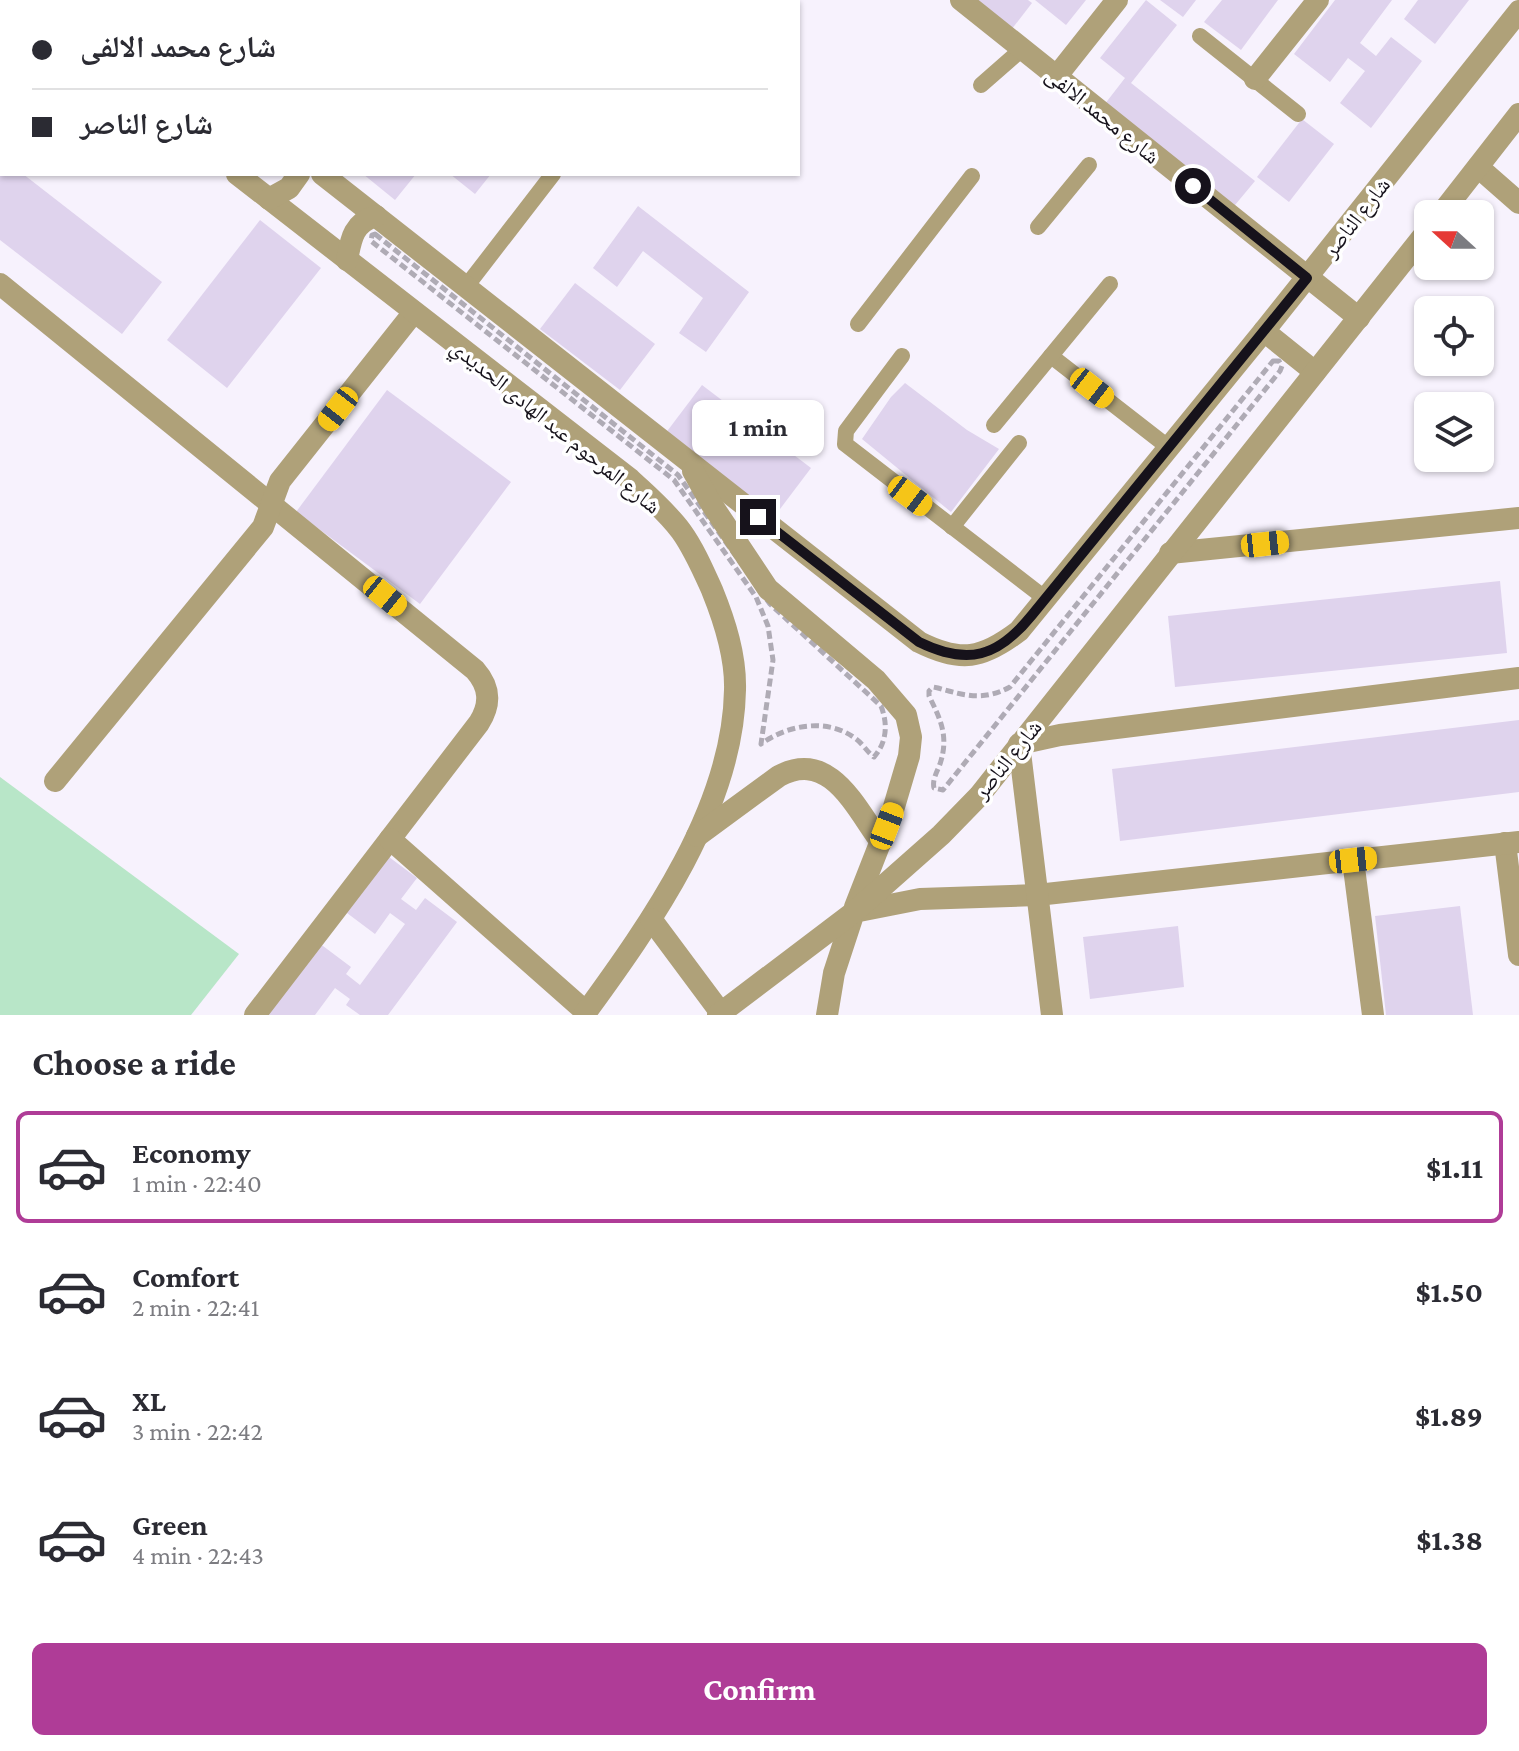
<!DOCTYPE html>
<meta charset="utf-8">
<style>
:root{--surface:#fff;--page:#f7f7f7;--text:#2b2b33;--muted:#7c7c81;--line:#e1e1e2;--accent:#af3c97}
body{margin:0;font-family:"Crimson Pro","Noto Naskh Arabic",serif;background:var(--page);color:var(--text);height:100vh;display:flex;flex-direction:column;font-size:30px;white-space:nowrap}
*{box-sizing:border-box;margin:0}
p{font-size:26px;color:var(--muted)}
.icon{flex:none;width:44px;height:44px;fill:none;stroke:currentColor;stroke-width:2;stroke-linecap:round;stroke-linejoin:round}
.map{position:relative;height:1015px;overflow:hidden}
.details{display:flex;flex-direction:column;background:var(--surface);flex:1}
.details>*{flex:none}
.banner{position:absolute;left:0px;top:0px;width:800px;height:176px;box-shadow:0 2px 6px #0004;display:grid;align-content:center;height:176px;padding:0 32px;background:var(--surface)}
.needle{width:52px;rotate:291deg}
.tools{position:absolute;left:1414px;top:200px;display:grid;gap:16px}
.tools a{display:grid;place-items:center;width:80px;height:80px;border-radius:12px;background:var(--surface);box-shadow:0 2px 6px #0004;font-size:40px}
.end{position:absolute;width:36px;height:36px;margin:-18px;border:10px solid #16121b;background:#fff;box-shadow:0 0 0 4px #fff}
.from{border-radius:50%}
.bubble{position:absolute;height:56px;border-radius:12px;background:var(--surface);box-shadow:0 2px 6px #0004;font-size:26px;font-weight:700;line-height:56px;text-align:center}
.car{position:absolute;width:24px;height:48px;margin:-24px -12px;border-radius:10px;box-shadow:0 0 6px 2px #0007;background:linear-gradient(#f5c518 24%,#345 0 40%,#f5c518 0 76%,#345 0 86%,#f5c518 0)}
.banner b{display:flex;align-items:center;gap:28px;height:76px;font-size:30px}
.banner b+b{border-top:2px solid var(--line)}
.banner i{width:20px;height:20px;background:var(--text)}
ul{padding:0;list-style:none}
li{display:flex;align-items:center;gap:24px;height:112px;margin:0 16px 12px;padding:0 16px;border:4px solid transparent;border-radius:12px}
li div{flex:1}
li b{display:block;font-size:30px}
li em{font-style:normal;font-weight:700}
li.on{border-color:var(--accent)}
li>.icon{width:72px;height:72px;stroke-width:1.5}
h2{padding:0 32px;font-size:36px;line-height:96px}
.button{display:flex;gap:16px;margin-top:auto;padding:16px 32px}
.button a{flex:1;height:92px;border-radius:12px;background:var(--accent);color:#fff;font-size:32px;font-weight:700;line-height:92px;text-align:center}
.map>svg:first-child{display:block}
.green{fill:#b8e6c8}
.building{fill:#dfd3ed}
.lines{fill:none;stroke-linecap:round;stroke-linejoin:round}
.path{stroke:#afabb5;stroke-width:5;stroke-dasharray:8 4;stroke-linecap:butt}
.service{stroke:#afa179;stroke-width:16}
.minor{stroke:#afa179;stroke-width:22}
.tertiary{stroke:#afa179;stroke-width:22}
.route{stroke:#16121b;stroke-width:10}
.labels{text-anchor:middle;stroke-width:7;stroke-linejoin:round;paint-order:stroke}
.street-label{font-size:22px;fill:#16121b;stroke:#fff}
</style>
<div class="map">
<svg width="1519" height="1015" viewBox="0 0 1519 1015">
<rect width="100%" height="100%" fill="#f7f2fd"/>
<path class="green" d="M0 777 239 954 191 1015H0Z"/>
<g class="building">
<path d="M965 0H1028L1032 3 1008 34Z"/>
<path d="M1035 0H1086L1066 25Z"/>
<path d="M1146 0 1177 25 1131 83 1255 181 1230 211 1101 109 1125 78 1100 58Z"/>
<path d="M1160 0H1196L1183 17Z"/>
<path d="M1222 0H1278L1241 50 1204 22Z"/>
<path d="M1335 0H1392L1360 43 1376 56 1391 37 1422 61 1371 128 1340 103 1365 71 1348 58 1330 82 1294 54Z"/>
<path d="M1418 0H1469L1435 44 1404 19Z"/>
<path d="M1302 119 1334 144 1289 202 1257 177Z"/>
<path d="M0 174H23L162 282 122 334 0 240Z"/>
<path d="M363 174H416L395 200Z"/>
<path d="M450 174H491L475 194Z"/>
<path d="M638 206 749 292 706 352 679 333 703 298 643 251 617 287 593 268Z"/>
<path d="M260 220 321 268 227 388 167 340Z"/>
<path d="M575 283 655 344 620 390 540 329Z"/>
<path d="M905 383 967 430 999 449 951 512 862 439 891 397Z"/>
<path d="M702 385 811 468 774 517 665 434Z"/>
<path d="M387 390 511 482 420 604 296 512Z"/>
<path d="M1500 581 1507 653 1175 687 1168 616Z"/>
<path d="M1519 720V792L1120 841 1112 769Z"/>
<path d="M385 854 417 878 401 899 416 910 425 898 457 922 388 1015H360L346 1005 350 999 335 988 315 1015H265L319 943 351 967 346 974 360 985 405 924 390 913 375 934 343 910Z"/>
<path d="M1460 906 1473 1015H1386L1375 916Z"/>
<path d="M1178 926 1184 987 1090 999 1083 937Z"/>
</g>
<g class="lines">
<g class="path">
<path d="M53 0 56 2"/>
<path d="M70 0 73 2"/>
<path d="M375 234 678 475 770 604 881 706C888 724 887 742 874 757 867 752 863 744 856 739 828 717 787 725 761 744L773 660 768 626 756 597 674 480 371 241 372 235Z"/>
<path d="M1273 361H1279L1282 366 1280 371 943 790 934 788C932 780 937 772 940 764 949 737 941 720 929 696V691L933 687 938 688C966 696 984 701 1010 687Z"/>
</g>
<g class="service">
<path d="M1200 36 1298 114"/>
<path d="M981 85 1022 49"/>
<path d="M1038 227 1089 165"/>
<path d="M465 288 553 174"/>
<path d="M858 324 972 176"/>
<path d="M902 356 846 431 845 444 1046 599"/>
<path d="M1051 356 1168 447"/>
<path d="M994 425 1110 284"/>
<path d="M952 527 1019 443"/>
</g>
<g class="minor">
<path d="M494 0 497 2"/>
<path d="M726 0 729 2"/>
<path d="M961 0 1359 318"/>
<path d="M236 2 238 0"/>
<path d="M760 2 762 0"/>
<path d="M1056 77 1117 0"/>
<path d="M1255 79 1318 0"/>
<path d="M0 91 2 89"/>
<path d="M1478 167 1519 203"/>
<path d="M0 284 475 670C490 687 491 704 479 723L255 1015"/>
<path d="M1170 553 1519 518"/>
<path d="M55 781 263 527 280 481 414 312"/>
<path d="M390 839 586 1012"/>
<path d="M1505 843 1519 955"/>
<path d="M1353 860 1373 1015"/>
<path d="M827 1015 834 973 854 912 920 899 1037 895 1519 842"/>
<path d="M1052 1015 1019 744 1060 735 1519 678"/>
</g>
<g class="tertiary">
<path d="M13 0 15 2"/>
<path d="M101 0 103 2"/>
<path d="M237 174 630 479C648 496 667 512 681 531 694 549 703 570 712 590 725 622 736 656 735 690 733 808 651 923 584 1015"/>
<path d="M322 174 919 642C961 663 982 659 1019 631L1264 331 1519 11"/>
<path d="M269 199 289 188 299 174"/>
<path d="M1441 214 1519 114"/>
<path d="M347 260C351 239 353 223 376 216"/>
<path d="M1264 331 1315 372"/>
<path d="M693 471 712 505 768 589 876 680 906 715 911 737 909 756 893 810 855 907"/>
<path d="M697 836 779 776C830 749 855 807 881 842"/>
<path d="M651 919 721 1013"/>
<path d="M718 1015 854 912 941 835 979 796 1428 230"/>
</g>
</g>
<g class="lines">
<path class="route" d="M758 517 919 642C968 666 998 657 1032 615L1307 278 1193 186"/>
</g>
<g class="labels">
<g class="street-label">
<text transform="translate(1103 115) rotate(39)" y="8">شارع محمد الالفى</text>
<text transform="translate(1356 217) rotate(-52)" y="8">شارع الناصر</text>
<text transform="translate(556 426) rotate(39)" y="8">شارع المرحوم عبد الهادى الحديدي</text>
<text transform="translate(1007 759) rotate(-51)" y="8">شارع الناصر</text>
</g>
</g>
</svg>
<div class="tools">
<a><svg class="needle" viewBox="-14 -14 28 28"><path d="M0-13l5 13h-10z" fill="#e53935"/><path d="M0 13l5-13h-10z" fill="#7c7c81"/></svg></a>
<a><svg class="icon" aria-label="locate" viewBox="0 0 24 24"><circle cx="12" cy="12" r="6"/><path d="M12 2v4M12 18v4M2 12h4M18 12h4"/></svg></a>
<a><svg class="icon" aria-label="layers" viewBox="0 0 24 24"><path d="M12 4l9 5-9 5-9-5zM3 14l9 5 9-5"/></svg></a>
</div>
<i class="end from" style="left:1193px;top:186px"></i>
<i class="end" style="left:758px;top:517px"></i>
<div class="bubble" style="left:692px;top:400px;width:132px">1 min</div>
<i class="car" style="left:1092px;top:388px;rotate:128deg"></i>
<i class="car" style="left:338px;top:409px;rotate:218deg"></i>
<i class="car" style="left:910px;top:496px;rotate:127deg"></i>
<i class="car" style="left:1265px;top:544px;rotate:84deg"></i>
<i class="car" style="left:385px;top:596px;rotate:129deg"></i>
<i class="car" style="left:887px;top:826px;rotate:21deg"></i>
<i class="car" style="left:1353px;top:860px;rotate:84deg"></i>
<div class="banner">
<b><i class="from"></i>شارع محمد الالفى</b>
<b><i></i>شارع الناصر</b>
</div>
</div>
<section class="details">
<h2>Choose a ride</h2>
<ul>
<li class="on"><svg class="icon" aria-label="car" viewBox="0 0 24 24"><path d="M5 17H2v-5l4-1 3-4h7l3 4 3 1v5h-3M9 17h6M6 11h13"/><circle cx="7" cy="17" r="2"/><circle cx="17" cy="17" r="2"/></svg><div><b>Economy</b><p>1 min · 22:40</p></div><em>$1.11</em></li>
<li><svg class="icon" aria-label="car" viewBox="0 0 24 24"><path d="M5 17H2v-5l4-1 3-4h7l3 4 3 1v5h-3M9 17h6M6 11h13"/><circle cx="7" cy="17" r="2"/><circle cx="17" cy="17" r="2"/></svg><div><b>Comfort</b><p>2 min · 22:41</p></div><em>$1.50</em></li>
<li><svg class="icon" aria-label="car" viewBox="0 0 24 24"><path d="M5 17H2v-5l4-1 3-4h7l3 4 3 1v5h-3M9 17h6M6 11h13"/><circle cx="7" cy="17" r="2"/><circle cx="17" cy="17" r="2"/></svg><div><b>XL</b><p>3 min · 22:42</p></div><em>$1.89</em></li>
<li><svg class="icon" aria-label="car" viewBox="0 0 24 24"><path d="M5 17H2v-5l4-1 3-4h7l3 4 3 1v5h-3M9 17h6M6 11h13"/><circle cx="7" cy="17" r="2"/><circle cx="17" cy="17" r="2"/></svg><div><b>Green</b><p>4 min · 22:43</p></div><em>$1.38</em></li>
</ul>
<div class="button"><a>Confirm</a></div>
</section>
